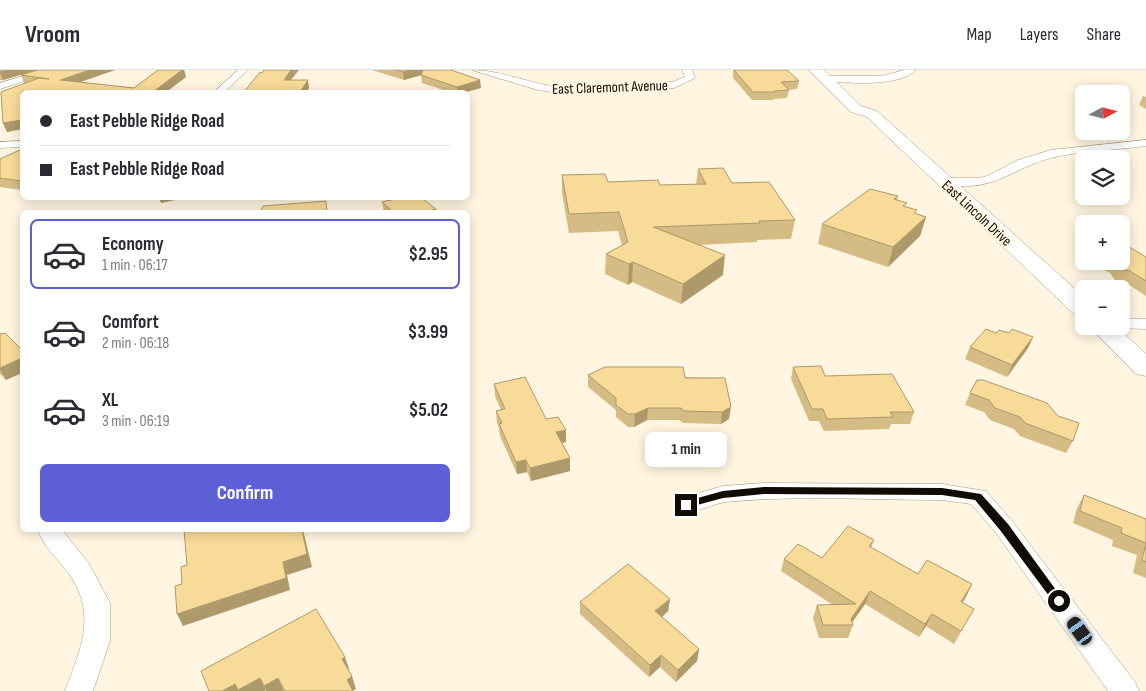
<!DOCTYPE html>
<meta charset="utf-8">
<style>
:root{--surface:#fff;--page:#f2f2f3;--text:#2b2b33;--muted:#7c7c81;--line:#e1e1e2;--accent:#5d5fd7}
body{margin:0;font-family:"Sofia Sans Condensed",sans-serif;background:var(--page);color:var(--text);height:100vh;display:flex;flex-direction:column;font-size:19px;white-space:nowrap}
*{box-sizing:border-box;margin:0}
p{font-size:16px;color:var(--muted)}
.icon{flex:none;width:28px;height:28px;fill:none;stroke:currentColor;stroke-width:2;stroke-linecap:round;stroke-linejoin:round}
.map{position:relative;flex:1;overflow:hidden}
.side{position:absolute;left:20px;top:140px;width:450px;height:322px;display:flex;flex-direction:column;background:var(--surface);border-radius:8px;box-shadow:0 2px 12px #0003}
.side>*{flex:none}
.guide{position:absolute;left:20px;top:20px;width:450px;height:110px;border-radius:8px;box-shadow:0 2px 12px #0003;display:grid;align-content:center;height:110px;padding:0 20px;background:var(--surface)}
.needle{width:32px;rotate:83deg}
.controls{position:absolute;left:1075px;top:15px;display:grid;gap:10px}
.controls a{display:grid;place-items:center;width:55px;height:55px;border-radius:8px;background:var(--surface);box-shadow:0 2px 12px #0003;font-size:25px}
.end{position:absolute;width:22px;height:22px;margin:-11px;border:6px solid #110c03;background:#fff;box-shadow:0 0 0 2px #fff}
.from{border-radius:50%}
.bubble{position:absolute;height:35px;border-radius:8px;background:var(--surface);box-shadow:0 2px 12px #0003;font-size:16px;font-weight:700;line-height:35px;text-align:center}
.car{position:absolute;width:15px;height:30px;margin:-15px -8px;border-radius:6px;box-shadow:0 0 4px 1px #0007;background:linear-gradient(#222 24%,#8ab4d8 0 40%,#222 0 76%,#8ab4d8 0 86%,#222 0)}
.guide b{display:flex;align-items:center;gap:18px;height:48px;font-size:19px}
.guide b+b{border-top:1px solid var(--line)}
.guide i{width:12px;height:12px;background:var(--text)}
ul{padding:9px 0 0;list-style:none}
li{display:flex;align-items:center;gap:15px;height:70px;margin:0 10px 8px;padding:0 10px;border:2px solid transparent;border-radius:8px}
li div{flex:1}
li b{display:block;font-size:19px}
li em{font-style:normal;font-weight:700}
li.on{border-color:var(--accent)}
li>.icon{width:45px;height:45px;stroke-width:1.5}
.action{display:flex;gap:10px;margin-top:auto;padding:10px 20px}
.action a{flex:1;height:58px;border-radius:8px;background:var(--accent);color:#fff;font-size:20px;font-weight:700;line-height:58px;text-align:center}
header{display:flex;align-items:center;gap:30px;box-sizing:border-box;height:70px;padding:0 25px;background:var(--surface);border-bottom:1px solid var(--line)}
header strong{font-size:24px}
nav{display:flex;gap:28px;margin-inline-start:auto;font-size:18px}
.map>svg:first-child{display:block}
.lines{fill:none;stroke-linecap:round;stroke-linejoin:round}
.street-casing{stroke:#a8997a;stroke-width:1}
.secondary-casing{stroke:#a8997a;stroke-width:1}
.street{fill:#fff;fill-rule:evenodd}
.secondary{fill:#fff;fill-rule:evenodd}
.wall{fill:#d5bb84}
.shaded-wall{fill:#ae996b}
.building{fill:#f8da99;stroke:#ae996b}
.route{fill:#110c03}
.labels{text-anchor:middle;stroke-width:4;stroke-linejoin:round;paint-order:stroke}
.far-street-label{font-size:15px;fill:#110c03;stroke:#fff5e1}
</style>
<header>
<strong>Vroom</strong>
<nav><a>Map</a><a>Layers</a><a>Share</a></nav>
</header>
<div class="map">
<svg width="1146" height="621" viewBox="0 0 1146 621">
<rect width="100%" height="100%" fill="#fff5e1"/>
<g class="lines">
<defs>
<g id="street">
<path d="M43 0H58L0 19V13Z"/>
<path d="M238 0H248L224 22H214Z"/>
<path d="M472 0C502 0 530 14 559 17L672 12 685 7 682 0H692L695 8 674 18 559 23 538 20Z"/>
<path d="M904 0H916C897 18 850 12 826 12L821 9 826 6H882Z"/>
<path d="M1146 70V76C1117 80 1078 81 1051 88 1022 95 998 116 968 116 959 116 945 119 939 112L945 108H980L987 106 1018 90 1051 80Z"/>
<path d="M22 71V77L0 78V72Z"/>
<path d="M1121 249H1146V259L1115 258 1114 256H1121Z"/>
<path d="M764 413 942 414 986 421 1012 451 1135 612 1139 621H1108L996 463 971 434 942 430C870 430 797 425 726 432 710 434 694 446 678 441L675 435 678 429 723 416Z"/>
<path d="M38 460H62L88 492 110 533V571L93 621H65C80 580 98 545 69 504 58 490 44 477 38 460Z"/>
</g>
<g id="secondary">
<path d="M809 0H824L861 36 877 41 1084 227V247L1075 245 867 47 851 42Z"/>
<path d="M1089 256H1116L1146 284V306L1136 304Z"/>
</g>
</defs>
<use href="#street" class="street-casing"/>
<use href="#secondary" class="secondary-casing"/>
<use href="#street" class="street"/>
<use href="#secondary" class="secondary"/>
</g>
<g class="wall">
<path d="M0 0H37L3 10H0Z"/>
<path d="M38 0H115L80 12 134 18 158 0H184L186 7 166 22H22V59L7 62 3 53 26 13H24L21 5Z"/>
<path d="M372 0H451L481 18 466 22H450L422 13 421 5 404 10Z"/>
<path d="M733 0 799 11 797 19 788 20H789L787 28 774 29 773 30H752L733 8Z"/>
<path d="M1143 26 1146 27V39L1139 35Z"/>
<path d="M22 79V120L0 117V89Z"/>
<path d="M1083 96H1084V118L1079 105Z"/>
<path d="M698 99 732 113 795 150 791 169 757 170V172L699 175 723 205 681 234 632 212 628 215 605 204 606 184 622 175 618 161 569 163 562 123V105L608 112 660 115 696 114Z"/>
<path d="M1121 110 1125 120 1121 129 1111 128 1109 132 1088 129 1087 126H1121Z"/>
<path d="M898 126 897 130 906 137 916 144 926 147 920 166 888 197 818 174 822 154Z"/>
<path d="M382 132 436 139V142H384Z"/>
<path d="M1146 187V226L1125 212 1115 210 1110 203 1085 191H1121Z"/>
<path d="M996 263H1009L1033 267 1028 278 1007 307 965 289 970 277Z"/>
<path d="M0 264 6 310 0 304Z"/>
<path d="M793 297 825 306 914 342 910 354H891L889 359 824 361 819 351H809L791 309Z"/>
<path d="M588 305 725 308 729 349 721 354 683 353 679 350H647L634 357H628L616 347V340L588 317Z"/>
<path d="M977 310 1073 371 1066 383 1020 366 1014 359 990 350 984 342 965 335 970 323Z"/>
<path d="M494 314 546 349 566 372 562 373 570 388V401L531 411 527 402 517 404 500 366 499 358 497 353 496 341 501 340 495 326Z"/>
<path d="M1084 425 1146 449V508L1133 503 1137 485 1112 476 1113 470 1073 453 1077 438Z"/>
<path d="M874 470 871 478 918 504 966 527 962 532 974 539 954 574 926 556 919 567 865 534 852 553 853 555 848 568H819L813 548 817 535H833L781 501 784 489 822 488Z"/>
<path d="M670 529 668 541 662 547 699 579 697 591 676 612 660 597 649 607 580 544V532Z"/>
</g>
<g class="shaded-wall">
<path d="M8 0H37L3 10 0 2Z"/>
<path d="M90 0H115L63 18 60 10Z"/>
<path d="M182 0H184L186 7 166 22H153Z"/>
<path d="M291 0H294L295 5 285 17 284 10Z"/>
<path d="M294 0H299L295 5Z"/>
<path d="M411 0H424L425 4 404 10 403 2Z"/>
<path d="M308 10 309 18 307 22H300Z"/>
<path d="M480 10 481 18 466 22H458L457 17Z"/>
<path d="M22 50V59L7 62 3 53Z"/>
<path d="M159 128H185L161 133Z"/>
<path d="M926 147 920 166 888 197 893 177Z"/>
<path d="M725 185 723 205 681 234 683 214Z"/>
<path d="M633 192 632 212 628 215 629 194Z"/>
<path d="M1033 267 1028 278 1007 307 1012 295Z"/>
<path d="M22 288V303L6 310 0 300V298Z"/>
<path d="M731 337 729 349 721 354 722 342Z"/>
<path d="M648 338 647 350 634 357 635 344Z"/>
<path d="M566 360V372L556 374V362Z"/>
<path d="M570 388V401L531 411 530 398Z"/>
<path d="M526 390 527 402 517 404 516 392Z"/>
<path d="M302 460H303L312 497 287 505 290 520 183 556 177 544 283 492Z"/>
<path d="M972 514 966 527 955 544 961 532Z"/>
<path d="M870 521 865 534 850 555 851 549Z"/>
<path d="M670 529 668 541 654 554 655 541Z"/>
<path d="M932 544 926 556 919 567 925 554Z"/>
<path d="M699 579 697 591 676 612 678 600Z"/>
<path d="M661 585 660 597 649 607 650 595Z"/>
<path d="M345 587 349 599 346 601 342 589Z"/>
<path d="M352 606 356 619 352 621 347 610Z"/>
<path d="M260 608 266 620 264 621H222L235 614Z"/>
<path d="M278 608 284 621H266L264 616Z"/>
</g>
<g class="building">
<path d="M0 0H8L0 2Z"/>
<path d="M38 0H90L60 10 134 18 158 0H182L153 22H22V50L3 53 1 22 39 8 49 9 21 5Z"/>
<path d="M264 0H291L284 10H308L300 22H244L260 2 262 3Z"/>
<path d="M396 0H411L403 2Z"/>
<path d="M423 0H451L480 10 457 17 421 5Z"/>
<path d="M734 0H787L799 11 781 12 789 20 774 21 775 22H753Z"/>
<path d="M22 79V111L0 108V89Z"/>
<path d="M723 98 732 113 769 112 795 150 759 151 760 153 653 157 725 185 683 214 633 192 629 194 606 184 628 172 619 142 569 144 562 105 605 104 608 112 658 110 660 115 706 114 698 99Z"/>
<path d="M1121 110 1125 120 1121 119Z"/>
<path d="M870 119 898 126 894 129 907 133 903 136 917 140 914 143 926 147 893 177 822 154Z"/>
<path d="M400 128H422L436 139 432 140 435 142H393L382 132Z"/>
<path d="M326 131 327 142H260L263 136Z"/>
<path d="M1121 172 1146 187V211L1130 201 1120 199 1115 192 1113 191H1121Z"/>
<path d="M986 259 996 263 999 260 1009 263 1012 259 1033 267 1012 295 970 277Z"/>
<path d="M5 263 22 280V288L0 298V264Z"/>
<path d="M821 296 825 306 892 304 914 342H890L893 347 827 349 823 339H812L793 297Z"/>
<path d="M605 297H683L685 308H725L731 337 722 342 684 341 681 338H648L635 344H628L616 335V328L588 305Z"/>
<path d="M525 307 546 349 558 347 566 360 556 362 570 388 530 398 526 390 516 392 499 354 502 353 496 341 505 339 494 314Z"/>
<path d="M977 310H983L1047 333 1058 346 1079 353 1073 371 1025 353 1020 347 995 338 989 330 970 323Z"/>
<path d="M1084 425 1146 449V492L1142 490 1146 473 1121 463 1122 458 1080 441Z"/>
<path d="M848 456 874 470 869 476 918 504 927 490 972 514 961 532 974 539 961 561 932 544 925 554 870 521 851 549 853 555H823L817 535 856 534 784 489 798 474 822 488Z"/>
<path d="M184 460H302L307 484 283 492 286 508 177 544 175 516 182 514 181 497 187 495Z"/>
<path d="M628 494 670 529 655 541 699 579 678 600 661 585 650 595 580 532Z"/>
<path d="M316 539 345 587 342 589 352 606 347 610 353 621H285L278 608 264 616 260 608 238 620 235 614 222 621H209L201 601Z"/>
</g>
<path class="route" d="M764 417 942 418 981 424 1008 454 1064 531 1063 534H1055L1000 460 975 430 942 425 764 424 723 428 686 438 681 435 683 432 723 421Z"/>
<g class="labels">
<g class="far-street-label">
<text transform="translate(610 17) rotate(-2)" y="5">East Claremont Avenue</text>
<text transform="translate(977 143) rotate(43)" y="5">East Lincoln Drive</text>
</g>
</g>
</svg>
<div class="controls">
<a><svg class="needle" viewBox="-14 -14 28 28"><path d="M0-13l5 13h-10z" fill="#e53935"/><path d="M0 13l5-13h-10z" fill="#7c7c81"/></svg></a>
<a><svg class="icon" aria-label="layers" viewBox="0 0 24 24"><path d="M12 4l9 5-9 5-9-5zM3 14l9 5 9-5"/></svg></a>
<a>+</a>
<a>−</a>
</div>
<i class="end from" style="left:1059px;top:531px"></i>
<i class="end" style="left:686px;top:435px"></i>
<div class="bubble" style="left:645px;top:362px;width:82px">1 min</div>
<i class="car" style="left:1080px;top:561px;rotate:324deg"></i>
<div class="guide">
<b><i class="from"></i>East Pebble Ridge Road</b>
<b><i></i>East Pebble Ridge Road</b>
</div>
<section class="side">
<ul>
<li class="on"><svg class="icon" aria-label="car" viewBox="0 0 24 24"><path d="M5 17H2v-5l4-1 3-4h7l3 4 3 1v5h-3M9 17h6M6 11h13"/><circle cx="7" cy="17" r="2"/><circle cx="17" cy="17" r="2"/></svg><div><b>Economy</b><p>1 min · 06:17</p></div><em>$2.95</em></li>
<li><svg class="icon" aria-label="car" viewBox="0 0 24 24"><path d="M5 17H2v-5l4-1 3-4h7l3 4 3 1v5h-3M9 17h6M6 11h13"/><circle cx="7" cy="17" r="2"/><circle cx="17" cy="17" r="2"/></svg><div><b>Comfort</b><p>2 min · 06:18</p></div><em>$3.99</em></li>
<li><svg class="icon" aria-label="car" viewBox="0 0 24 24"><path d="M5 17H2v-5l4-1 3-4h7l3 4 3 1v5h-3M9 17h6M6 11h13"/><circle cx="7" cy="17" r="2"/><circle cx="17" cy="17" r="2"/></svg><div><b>XL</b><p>3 min · 06:19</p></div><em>$5.02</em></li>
</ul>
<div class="action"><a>Confirm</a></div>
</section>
</div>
